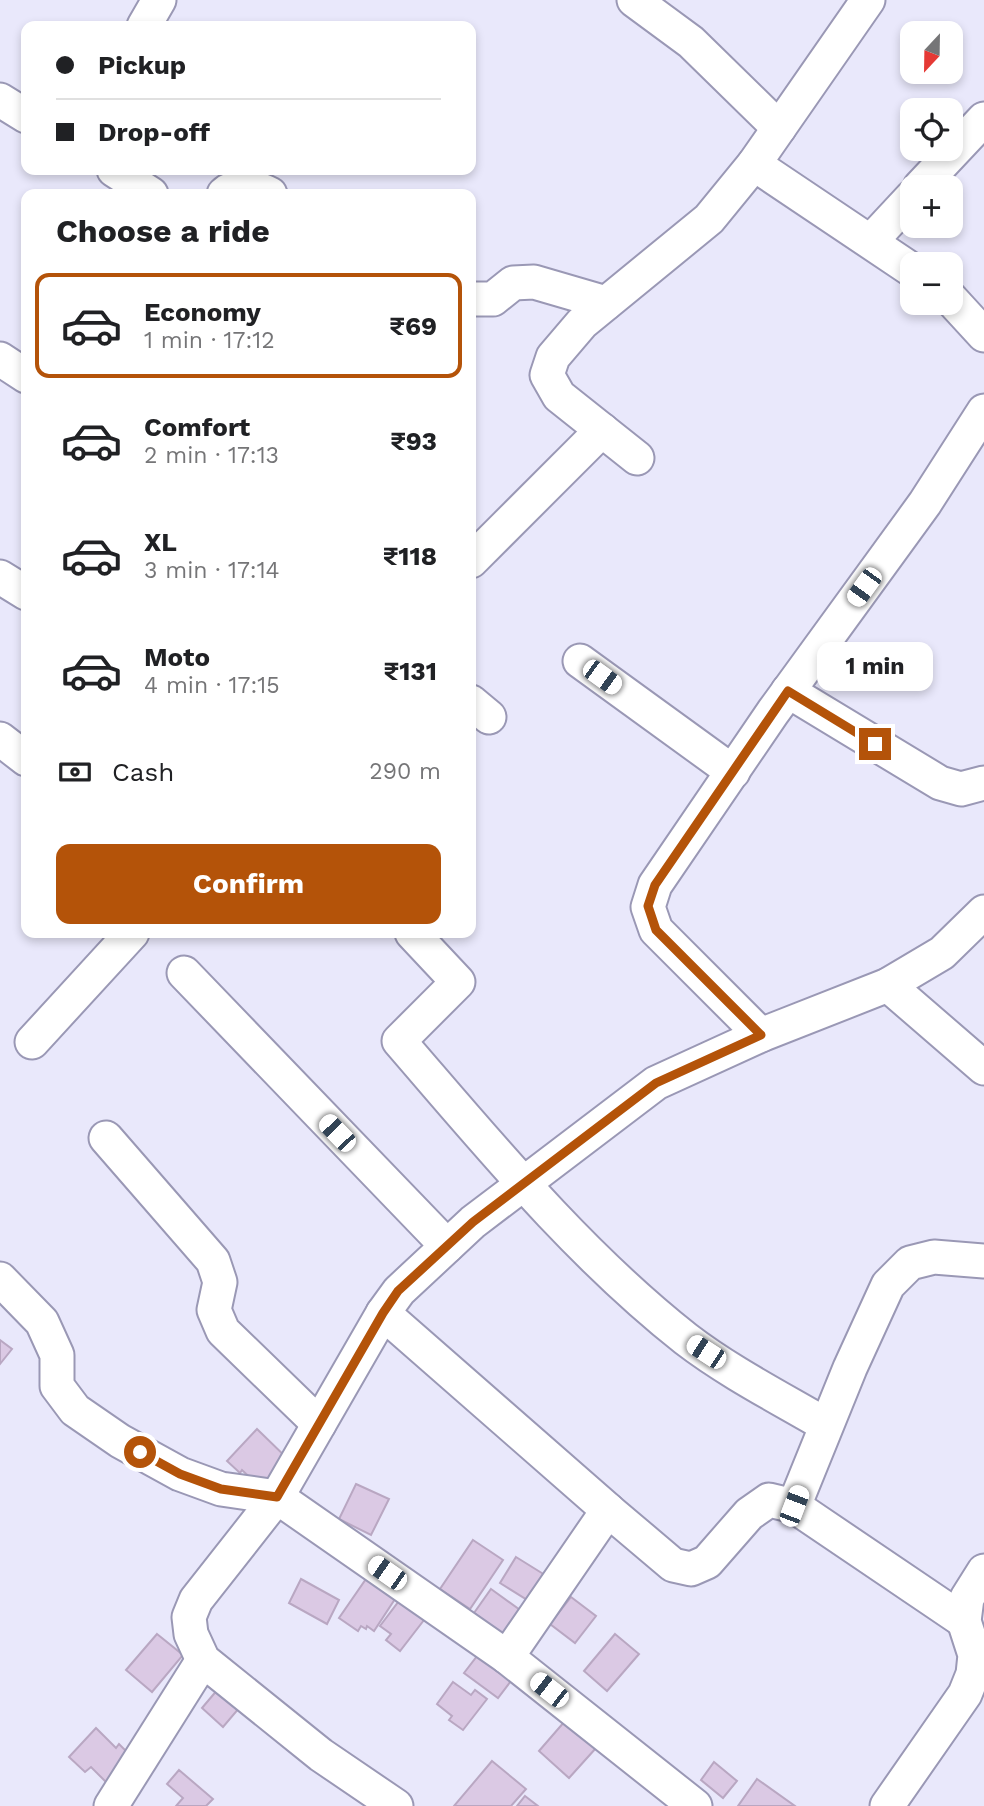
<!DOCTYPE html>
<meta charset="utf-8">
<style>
:root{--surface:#fff;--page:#f6f6f6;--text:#202124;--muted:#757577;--line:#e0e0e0;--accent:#b45309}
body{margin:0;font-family:"Work Sans",sans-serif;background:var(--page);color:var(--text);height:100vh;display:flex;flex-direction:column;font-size:26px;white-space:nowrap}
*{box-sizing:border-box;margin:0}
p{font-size:23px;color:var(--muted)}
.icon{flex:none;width:38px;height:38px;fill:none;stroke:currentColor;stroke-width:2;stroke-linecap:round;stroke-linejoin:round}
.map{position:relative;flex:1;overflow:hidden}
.sheet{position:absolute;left:21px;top:189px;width:455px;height:749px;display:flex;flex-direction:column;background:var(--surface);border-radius:14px;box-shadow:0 4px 10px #0003}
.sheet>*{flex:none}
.hud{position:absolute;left:21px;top:21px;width:455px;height:154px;border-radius:14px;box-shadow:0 4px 10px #0003;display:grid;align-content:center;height:154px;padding:0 35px;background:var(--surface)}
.needle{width:46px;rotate:202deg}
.buttons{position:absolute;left:900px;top:21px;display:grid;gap:14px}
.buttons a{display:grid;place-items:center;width:63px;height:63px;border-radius:14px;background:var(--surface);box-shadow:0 4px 10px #0003;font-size:35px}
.end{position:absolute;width:32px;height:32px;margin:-16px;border:9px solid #b45309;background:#fff;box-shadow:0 0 0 4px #fff}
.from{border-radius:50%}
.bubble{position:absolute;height:49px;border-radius:14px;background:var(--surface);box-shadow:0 4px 10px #0003;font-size:23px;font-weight:700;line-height:49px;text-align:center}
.car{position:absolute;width:21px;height:42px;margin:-21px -10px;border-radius:9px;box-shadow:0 0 5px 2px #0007;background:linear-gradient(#fff 24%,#345 0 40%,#fff 0 76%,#345 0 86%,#fff 0)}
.hud b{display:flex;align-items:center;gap:24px;height:66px;font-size:26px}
.hud b+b{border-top:2px solid var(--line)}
.hud i{width:18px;height:18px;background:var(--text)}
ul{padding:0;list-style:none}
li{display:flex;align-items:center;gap:21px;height:105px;margin:0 14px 10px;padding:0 21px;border:4px solid transparent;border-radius:14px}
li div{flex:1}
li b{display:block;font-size:26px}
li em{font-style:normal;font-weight:700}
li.current{border-color:var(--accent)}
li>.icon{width:63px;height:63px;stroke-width:1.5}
h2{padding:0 35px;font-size:32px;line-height:84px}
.pay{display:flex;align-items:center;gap:18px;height:77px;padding:0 35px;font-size:26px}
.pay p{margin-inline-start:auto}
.action{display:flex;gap:14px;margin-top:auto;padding:14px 35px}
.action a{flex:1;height:80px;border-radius:14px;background:var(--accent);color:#fff;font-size:28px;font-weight:700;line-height:80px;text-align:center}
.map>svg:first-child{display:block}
.building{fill:#dbc9e4;stroke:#b9a7c2;stroke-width:2}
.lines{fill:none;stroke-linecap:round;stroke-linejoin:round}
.minor-casing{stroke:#9a98b5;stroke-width:37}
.minor{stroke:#fff;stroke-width:33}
.route{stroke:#b45309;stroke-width:9}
</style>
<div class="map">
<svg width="984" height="1806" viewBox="0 0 984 1806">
<rect width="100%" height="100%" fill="#e9e8fb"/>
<g class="building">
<path d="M0 1340 12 1349 0 1364Z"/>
<path d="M257 1429 291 1462 269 1486 257 1484 242 1470 240 1473 227 1461Z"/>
<path d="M356 1484 389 1499 371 1535 339 1519Z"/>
<path d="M473 1540 503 1560 470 1609 440 1589Z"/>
<path d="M516 1557 553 1580 537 1606 500 1583Z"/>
<path d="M301 1579 339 1600 327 1624 289 1603Z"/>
<path d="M366 1579 395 1599 374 1631 367 1626 366 1629 361 1626 358 1631 339 1618Z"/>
<path d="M491 1589 527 1615 509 1639 474 1613Z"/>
<path d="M571 1597 596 1616 575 1643 550 1624Z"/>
<path d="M399 1601 424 1620 400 1651 386 1640 391 1634 380 1626Z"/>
<path d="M157 1634 183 1655 152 1692 126 1670Z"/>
<path d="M615 1634 639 1654 607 1691 584 1671Z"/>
<path d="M481 1651 514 1677 498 1698 464 1673Z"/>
<path d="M224 1682 246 1700 223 1727 202 1708Z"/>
<path d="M453 1682 471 1695 475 1690 487 1699 463 1730 449 1720 452 1716 437 1704Z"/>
<path d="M565 1721 596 1748 569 1778 539 1751Z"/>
<path d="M96 1728 116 1748 119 1744 133 1758 108 1784 91 1767 85 1772 69 1757Z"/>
<path d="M492 1761 526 1789 511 1806H454Z"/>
<path d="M714 1762 737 1781 723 1798 701 1780Z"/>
<path d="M179 1770 213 1799 206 1806H176L183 1798 167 1784Z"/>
<path d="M757 1779 795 1806H738Z"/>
<path d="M525 1796 538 1806H517Z"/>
</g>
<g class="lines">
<defs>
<g id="minor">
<path d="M634 0 691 42 779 128"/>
<path d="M144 26 159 0"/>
<path d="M0 100 26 116"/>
<path d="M754 164 912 270"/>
<path d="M114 170 151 194"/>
<path d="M920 187 984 119"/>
<path d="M224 194C236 182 257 187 270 194"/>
<path d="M871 241 912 197"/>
<path d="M950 298 984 335"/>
<path d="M471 299H493L513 283 534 282 606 303"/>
<path d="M0 359 26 376"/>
<path d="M637 458 559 396 547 375 553 357 582 323 709 219 754 164 868 0"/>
<path d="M471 561 602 430"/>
<path d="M0 577 26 593"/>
<path d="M580 661 733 772"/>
<path d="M788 691 940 783 961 789 984 783"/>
<path d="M471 702 489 717"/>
<path d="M0 739 26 759"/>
<path d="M412 933 458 982 399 1041C488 1144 578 1254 686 1339 729 1372 780 1398 826 1425"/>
<path d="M184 973 447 1246"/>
<path d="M888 985 984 1068"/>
<path d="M761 1035 656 930 648 907 655 885 773 712 925 503 984 411"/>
<path d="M32 1042 132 933"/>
<path d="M106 1138 213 1261 220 1282 214 1310 223 1331 319 1424"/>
<path d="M0 1279 42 1322 57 1355V1386L75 1410 120 1441 180 1474 221 1489 277 1497 507 1657 608 1510 383 1313"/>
<path d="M794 1506 850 1368 888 1285 910 1263 934 1257 984 1261"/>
<path d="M608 1510 673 1565 691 1569 707 1562 749 1514 769 1500 794 1506 964 1621"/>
<path d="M507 1657 695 1806"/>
<path d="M111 1806 203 1660"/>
<path d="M396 1806 321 1755 203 1660 191 1634 189 1617 196 1600 277 1497 383 1313 399 1291 473 1222 656 1083 761 1035 888 985 942 953 984 912"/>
<path d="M887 1806 965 1694 973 1674 975 1655 964 1621 967 1598 984 1571"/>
</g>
</defs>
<use href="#minor" class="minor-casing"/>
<use href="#minor" class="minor"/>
</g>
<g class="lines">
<path class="route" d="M140 1452 180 1474 221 1489 277 1497 383 1313 398 1291 473 1222 656 1083 761 1035 656 930 648 906 655 885 788 691 875 744"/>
</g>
</svg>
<div class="buttons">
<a><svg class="needle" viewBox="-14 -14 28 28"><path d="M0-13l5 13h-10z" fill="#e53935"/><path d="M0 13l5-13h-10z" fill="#757577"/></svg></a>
<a><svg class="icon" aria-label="locate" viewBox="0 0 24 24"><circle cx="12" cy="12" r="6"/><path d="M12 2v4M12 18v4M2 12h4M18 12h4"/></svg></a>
<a>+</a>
<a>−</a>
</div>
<i class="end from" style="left:140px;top:1452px"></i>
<i class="end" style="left:875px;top:744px"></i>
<div class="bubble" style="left:817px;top:642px;width:116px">1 min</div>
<i class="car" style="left:864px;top:587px;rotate:216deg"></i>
<i class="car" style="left:602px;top:677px;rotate:126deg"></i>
<i class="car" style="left:337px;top:1133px;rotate:316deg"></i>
<i class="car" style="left:706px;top:1352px;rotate:303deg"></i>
<i class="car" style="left:794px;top:1506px;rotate:21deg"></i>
<i class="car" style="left:387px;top:1573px;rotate:305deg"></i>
<i class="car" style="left:549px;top:1690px;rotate:308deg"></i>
<div class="hud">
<b><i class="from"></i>Pickup</b>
<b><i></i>Drop-off</b>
</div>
<section class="sheet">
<h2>Choose a ride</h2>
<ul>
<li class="current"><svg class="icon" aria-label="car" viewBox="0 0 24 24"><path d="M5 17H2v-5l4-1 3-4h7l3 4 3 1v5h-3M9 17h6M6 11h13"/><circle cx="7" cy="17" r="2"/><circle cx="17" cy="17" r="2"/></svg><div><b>Economy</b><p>1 min · 17:12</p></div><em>₹69</em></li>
<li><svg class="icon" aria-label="car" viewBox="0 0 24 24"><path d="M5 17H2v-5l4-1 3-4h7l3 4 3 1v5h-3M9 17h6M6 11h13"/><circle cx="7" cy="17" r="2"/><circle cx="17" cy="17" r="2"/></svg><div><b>Comfort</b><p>2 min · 17:13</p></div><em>₹93</em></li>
<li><svg class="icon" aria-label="car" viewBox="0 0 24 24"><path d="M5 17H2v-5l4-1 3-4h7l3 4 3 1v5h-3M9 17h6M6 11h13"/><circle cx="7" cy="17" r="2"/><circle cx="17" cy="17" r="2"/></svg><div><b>XL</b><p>3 min · 17:14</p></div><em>₹118</em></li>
<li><svg class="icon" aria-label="car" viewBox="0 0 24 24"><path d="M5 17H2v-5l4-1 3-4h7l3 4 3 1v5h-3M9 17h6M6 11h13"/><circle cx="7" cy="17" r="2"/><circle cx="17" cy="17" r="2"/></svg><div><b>Moto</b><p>4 min · 17:15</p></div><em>₹131</em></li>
</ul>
<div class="pay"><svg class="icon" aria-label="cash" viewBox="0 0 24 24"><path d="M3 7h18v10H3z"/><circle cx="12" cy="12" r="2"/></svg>Cash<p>290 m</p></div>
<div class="action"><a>Confirm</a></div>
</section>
</div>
